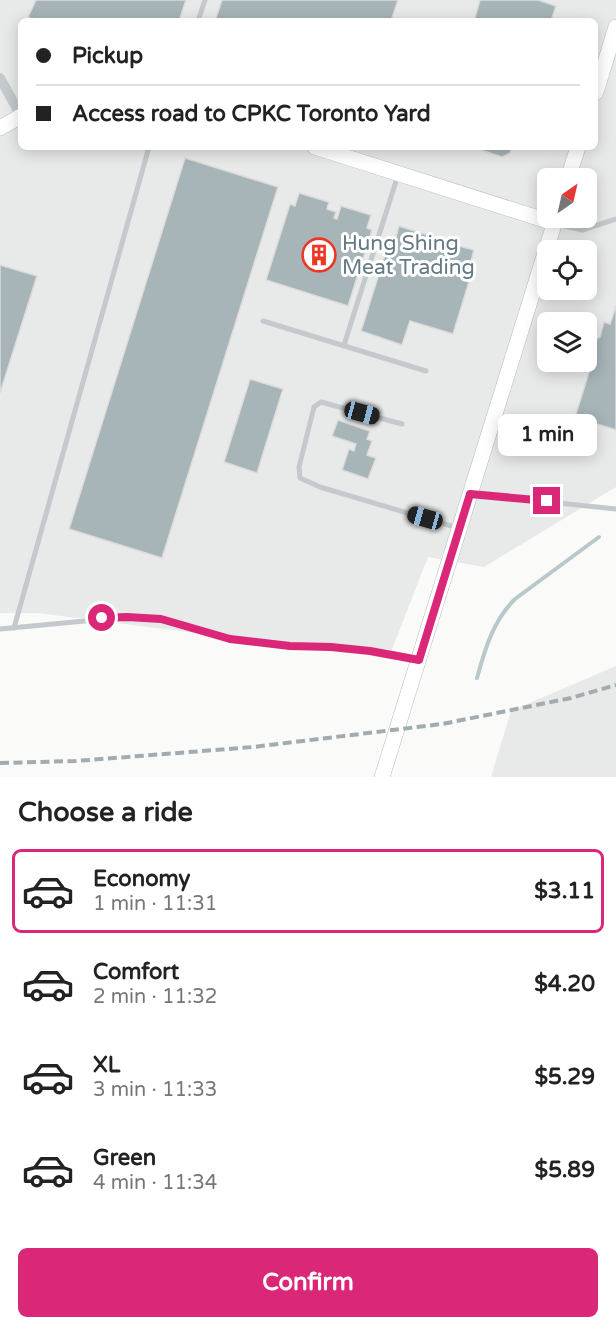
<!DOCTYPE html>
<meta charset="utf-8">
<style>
:root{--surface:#fff;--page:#f6f6f6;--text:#222;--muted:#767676;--line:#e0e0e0;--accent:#db2777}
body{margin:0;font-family:"Varela Round",sans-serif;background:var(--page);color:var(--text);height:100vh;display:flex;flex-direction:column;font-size:22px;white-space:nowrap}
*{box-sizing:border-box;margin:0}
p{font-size:20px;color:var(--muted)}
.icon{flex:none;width:33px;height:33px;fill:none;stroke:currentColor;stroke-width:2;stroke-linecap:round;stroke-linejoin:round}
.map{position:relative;height:777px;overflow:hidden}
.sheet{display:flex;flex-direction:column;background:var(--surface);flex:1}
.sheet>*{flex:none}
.top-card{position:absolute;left:18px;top:18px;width:580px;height:132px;border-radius:9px;box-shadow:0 3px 15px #0003;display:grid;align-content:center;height:132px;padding:0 18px;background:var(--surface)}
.needle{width:39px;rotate:34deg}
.controls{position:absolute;left:537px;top:168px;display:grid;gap:12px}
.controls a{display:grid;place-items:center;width:60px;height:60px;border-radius:9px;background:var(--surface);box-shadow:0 3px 15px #0003;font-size:30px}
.end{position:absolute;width:27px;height:27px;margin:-14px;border:8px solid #db2777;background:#fff;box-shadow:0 0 0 3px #fff}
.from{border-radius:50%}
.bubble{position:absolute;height:42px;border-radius:9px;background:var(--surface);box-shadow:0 3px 15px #0003;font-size:20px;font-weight:700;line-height:42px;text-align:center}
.car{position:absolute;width:18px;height:36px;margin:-18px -9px;border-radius:8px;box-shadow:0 0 4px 2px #0007;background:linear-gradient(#222 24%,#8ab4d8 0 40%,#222 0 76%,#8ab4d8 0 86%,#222 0)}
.top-card b{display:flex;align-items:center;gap:21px;height:57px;font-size:22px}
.top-card b+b{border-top:2px solid var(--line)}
.top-card i{width:15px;height:15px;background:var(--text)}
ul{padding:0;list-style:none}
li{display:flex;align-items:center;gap:18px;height:84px;margin:0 12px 9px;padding:0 6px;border:3px solid transparent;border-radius:9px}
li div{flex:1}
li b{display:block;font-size:22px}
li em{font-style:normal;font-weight:700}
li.active{border-color:var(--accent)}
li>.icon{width:54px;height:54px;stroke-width:1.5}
h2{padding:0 18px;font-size:27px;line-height:72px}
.action{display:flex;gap:12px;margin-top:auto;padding:12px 18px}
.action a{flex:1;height:69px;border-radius:9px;background:var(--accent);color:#fff;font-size:24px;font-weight:700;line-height:69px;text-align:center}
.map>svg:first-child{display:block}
.built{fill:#e8eae9;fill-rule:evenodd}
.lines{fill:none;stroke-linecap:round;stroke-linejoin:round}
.stream{stroke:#b9c8cb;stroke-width:4}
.building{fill:#a7b4b8;stroke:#dcdcda;stroke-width:1.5}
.secondary-casing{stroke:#b5bdc1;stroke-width:16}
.lane{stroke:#c3c9cc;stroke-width:5}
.street{stroke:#c3c9cc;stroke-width:10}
.secondary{stroke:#fff;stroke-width:15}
.rail{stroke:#a2acb0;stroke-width:4;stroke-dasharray:9 4.5;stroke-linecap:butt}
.route{stroke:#db2777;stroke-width:8}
.labels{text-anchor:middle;stroke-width:6;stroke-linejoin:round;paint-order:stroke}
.poi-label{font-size:21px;fill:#637a84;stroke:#fff;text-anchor:start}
</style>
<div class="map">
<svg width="616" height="777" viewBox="0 0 616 777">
<rect width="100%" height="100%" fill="#fafaf8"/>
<g class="built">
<path d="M0 0H616V487L484 567 428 557 389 657 37 613H0ZM21 21H596V147H21ZM548 178H586V218H548ZM548 250H586V290H548ZM548 322H586V362H548Z"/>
<path d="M616 666V777H491L511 711Z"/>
</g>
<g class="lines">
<path class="stream" d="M477 678C485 649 493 621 515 599L599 537"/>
</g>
<g class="building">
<path d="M36 0H186L179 21H29L30 18 28 17Z"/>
<path d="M222 0H398L391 21H215Z"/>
<path d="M480 0H538L556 6 551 21H474Z"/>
<path d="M472 147H512L510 153 502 157Z"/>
<path d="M185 158 278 187 162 558 69 529Z"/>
<path d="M299 193 329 202 327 209 336 212 334 218 337 219 341 206 371 215 367 228 372 230 348 306 266 280 290 204 295 206Z"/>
<path d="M399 226 434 237 433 239 474 250 471 261 475 262 453 334 410 321 402 345 361 331 391 236 396 237Z"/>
<path d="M0 265 37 276 0 393Z"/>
<path d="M616 306V430L575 417 589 372 587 369 596 339 600 337 604 322 610 324Z"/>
<path d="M250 379 283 389 257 473 224 462Z"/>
<path d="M338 420 370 431 367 439 372 441 367 455 376 458 368 479 342 470 349 449 354 451 356 444 332 436Z"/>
</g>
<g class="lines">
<defs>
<g id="secondary">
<path d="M596 92 616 27"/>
<path d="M0 128 21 116"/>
<path d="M315 147 554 223"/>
<path d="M568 178 578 147"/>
<path d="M382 777 556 218"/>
</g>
</defs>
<use href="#secondary" class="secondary-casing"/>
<g class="lane">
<path d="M198 21 205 0"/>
<path d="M556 224 582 230 616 219"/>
<path d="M263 321 426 371"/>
<path d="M344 345 398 175"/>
<path d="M402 424 321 402 314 407 299 467 300 478 320 487 458 528"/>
<path d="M471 494 616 509"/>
<path d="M14 628 149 147"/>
<path d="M0 629 127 617 161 619 229 639 290 647H331L395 654 416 659"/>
</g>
<path class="street" d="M0 78 21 116"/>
<use href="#secondary" class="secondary"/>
<path class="rail" d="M0 763 76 761 253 747 442 724 571 698 616 685"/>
</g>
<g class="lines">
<path class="route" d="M102 618 127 617 161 619 230 639 290 646 331 647 370 651 419 660 470 494 547 501"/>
</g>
<defs>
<symbol id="building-ring" viewBox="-11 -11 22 22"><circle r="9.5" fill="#fff" stroke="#ed3725" stroke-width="1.5"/><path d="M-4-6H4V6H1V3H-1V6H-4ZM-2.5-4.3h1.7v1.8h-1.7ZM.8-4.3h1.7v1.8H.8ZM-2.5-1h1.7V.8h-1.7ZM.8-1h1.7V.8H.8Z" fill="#ed3725"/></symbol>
</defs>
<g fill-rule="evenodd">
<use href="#building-ring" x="300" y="236" width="38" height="38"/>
</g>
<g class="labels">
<g class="poi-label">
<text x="342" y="250">Hung Shing<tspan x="342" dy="24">Meat Trading</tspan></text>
</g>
</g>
</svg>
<div class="controls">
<a><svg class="needle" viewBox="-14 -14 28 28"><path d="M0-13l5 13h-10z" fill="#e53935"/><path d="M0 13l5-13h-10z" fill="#767676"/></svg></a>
<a><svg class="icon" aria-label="locate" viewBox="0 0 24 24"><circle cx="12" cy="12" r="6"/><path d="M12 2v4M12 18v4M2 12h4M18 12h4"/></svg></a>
<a><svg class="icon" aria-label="layers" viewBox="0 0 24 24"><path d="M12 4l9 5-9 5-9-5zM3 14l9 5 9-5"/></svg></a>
</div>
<i class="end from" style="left:102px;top:618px"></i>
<i class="end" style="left:547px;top:501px"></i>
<div class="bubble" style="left:498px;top:414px;width:99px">1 min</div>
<i class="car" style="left:362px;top:413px;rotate:105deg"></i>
<i class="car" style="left:425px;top:518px;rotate:286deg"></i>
<div class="top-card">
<b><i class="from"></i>Pickup</b>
<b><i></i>Access road to CPKC Toronto Yard</b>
</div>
</div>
<section class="sheet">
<h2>Choose a ride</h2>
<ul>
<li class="active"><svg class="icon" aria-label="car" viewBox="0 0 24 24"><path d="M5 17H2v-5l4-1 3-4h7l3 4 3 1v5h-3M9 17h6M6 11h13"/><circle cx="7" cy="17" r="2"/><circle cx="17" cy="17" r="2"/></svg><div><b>Economy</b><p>1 min · 11:31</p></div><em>$3.11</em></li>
<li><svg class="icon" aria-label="car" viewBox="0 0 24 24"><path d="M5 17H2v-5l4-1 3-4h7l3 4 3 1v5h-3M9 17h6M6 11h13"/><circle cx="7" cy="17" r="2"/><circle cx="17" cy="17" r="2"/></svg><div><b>Comfort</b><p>2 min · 11:32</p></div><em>$4.20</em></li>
<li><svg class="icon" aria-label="car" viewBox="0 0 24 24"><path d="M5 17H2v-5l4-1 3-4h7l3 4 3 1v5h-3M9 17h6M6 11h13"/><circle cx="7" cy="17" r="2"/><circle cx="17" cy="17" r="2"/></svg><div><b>XL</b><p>3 min · 11:33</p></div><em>$5.29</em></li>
<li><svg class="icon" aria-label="car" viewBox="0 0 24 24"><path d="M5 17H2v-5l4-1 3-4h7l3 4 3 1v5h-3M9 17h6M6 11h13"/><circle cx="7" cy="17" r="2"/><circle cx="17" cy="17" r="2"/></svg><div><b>Green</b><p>4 min · 11:34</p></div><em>$5.89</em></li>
</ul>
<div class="action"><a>Confirm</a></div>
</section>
